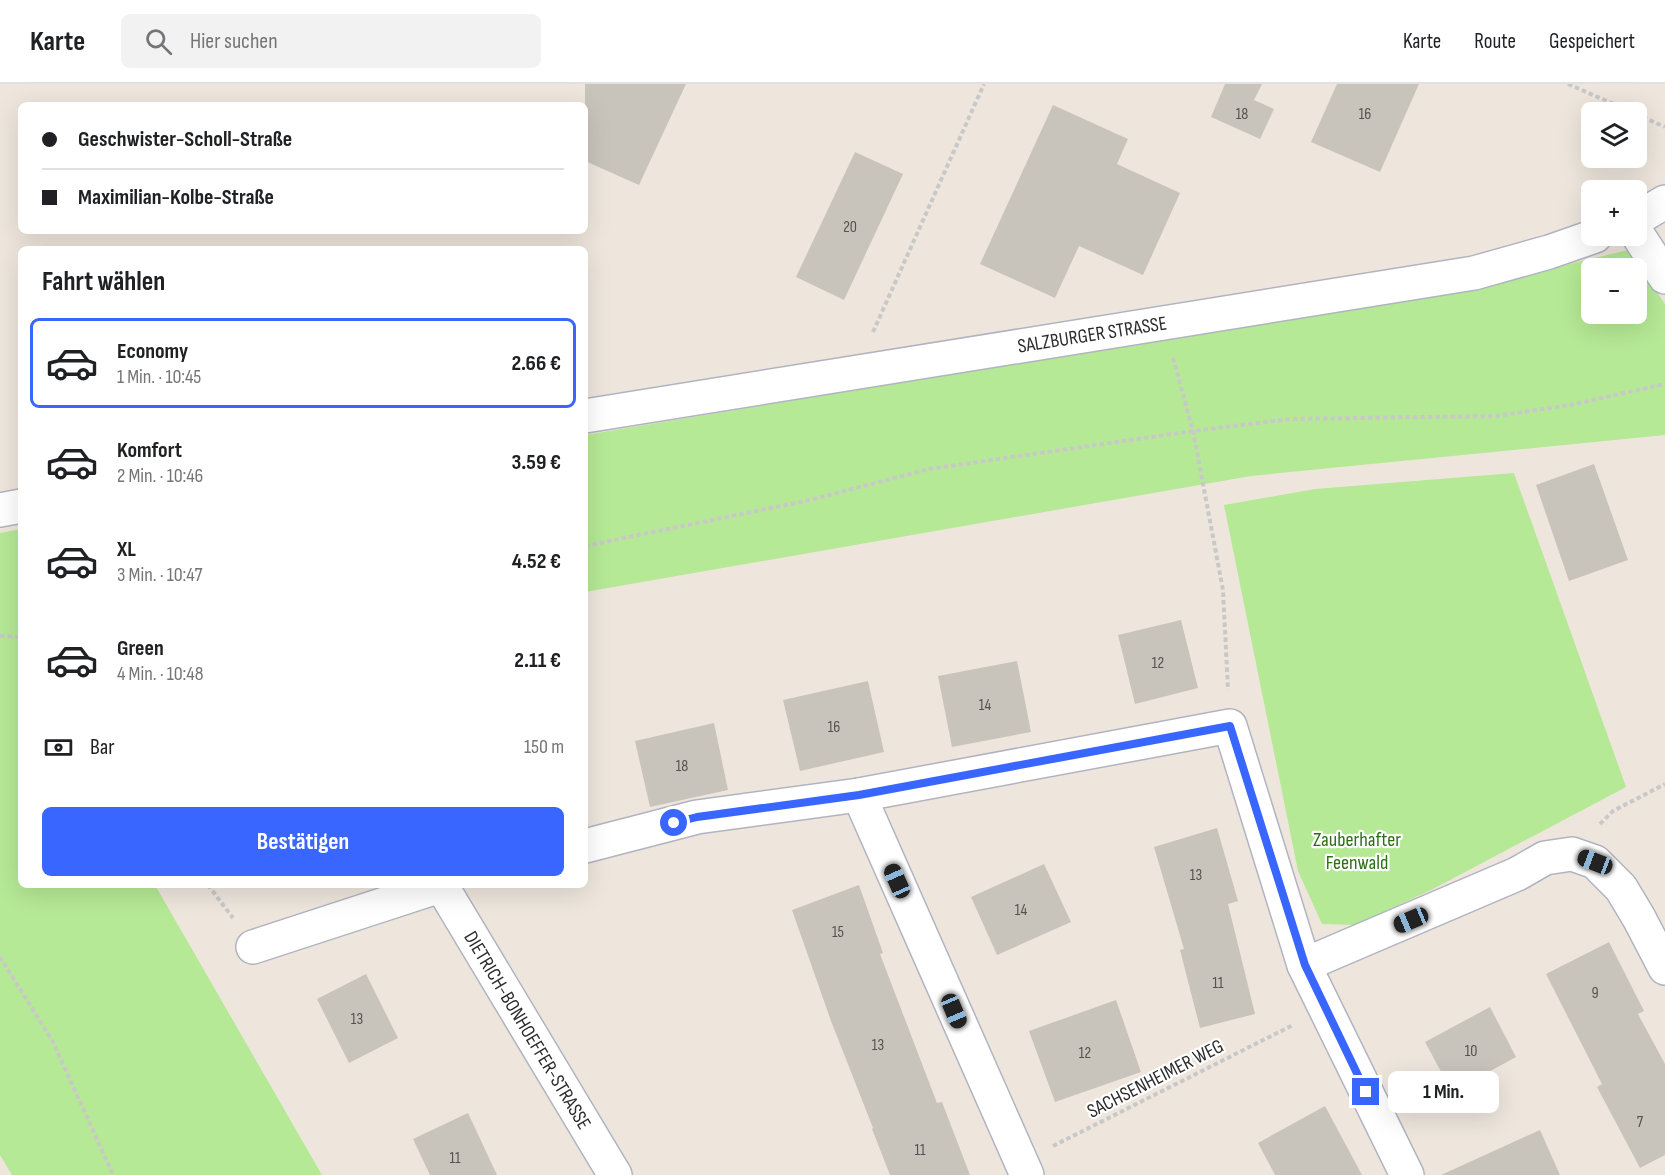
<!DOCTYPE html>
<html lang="de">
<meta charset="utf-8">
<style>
:root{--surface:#fff;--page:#f2f2f2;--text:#202124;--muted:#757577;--line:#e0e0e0;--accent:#3966ff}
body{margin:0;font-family:"Sofia Sans Condensed",sans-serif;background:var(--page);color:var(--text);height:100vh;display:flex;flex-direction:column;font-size:22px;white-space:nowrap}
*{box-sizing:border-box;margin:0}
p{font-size:20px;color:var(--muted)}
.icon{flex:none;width:33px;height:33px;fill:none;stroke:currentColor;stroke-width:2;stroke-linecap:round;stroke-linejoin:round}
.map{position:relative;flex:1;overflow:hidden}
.panel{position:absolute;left:18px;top:162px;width:570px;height:642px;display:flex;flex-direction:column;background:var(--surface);border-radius:9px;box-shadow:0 6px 24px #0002}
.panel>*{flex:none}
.guide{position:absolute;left:18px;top:18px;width:570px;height:132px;border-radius:9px;box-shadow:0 6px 24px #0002;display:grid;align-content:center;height:132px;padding:0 24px;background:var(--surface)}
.buttons{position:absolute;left:1581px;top:18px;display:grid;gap:12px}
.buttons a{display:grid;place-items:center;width:66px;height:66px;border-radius:9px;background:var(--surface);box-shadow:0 6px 24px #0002;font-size:30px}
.end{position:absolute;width:27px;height:27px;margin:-14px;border:8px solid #3966ff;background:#fff;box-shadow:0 0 0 3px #fff}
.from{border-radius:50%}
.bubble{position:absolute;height:42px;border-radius:9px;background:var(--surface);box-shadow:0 6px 24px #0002;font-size:20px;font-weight:700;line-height:42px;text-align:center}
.car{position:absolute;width:18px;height:36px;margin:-18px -9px;border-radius:8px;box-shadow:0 0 4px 2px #0007;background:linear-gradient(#222 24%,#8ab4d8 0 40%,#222 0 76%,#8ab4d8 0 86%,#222 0)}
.guide b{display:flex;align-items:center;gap:21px;height:57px;font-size:22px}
.guide b+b{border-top:2px solid var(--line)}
.guide i{width:15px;height:15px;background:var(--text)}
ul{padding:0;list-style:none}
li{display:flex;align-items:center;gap:18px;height:90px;margin:0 12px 9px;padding:0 12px;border:3px solid transparent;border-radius:9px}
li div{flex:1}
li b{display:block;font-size:22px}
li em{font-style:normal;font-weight:700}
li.selected{border-color:var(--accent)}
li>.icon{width:54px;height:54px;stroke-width:1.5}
h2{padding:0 24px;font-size:27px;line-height:72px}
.pay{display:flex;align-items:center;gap:15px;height:66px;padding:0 24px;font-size:22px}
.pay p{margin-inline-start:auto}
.button{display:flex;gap:12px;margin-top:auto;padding:12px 24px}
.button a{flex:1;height:69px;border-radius:9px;background:var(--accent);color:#fff;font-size:24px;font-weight:700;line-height:69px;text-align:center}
header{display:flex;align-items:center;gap:36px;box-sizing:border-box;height:84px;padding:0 30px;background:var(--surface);border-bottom:2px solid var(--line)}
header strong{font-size:28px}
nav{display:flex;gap:33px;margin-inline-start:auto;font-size:21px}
.search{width:420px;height:54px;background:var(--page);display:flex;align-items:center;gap:15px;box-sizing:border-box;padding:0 21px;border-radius:9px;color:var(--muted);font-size:22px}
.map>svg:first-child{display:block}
.green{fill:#b5e995;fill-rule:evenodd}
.building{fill:#c9c4bb}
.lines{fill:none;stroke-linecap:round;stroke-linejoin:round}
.minor-casing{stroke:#b1b4c0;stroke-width:36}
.path{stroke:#c8c8c8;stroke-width:4;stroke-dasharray:4.5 3;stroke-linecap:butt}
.minor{stroke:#fff;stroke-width:33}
.route{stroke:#3966ff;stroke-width:8}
.labels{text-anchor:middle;stroke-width:4.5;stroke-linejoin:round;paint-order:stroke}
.number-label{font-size:16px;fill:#535250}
.street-label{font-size:20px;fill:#2c2c2c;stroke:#fff}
.park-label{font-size:20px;fill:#2b6f15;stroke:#fff}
</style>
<header>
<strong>Karte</strong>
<div class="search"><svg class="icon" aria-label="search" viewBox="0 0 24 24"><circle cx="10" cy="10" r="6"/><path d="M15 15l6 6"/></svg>Hier suchen</div>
<nav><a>Karte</a><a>Route</a><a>Gespeichert</a></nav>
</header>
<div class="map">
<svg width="1665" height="1091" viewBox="0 0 1665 1091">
<rect width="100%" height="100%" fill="#eee6dd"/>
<g class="green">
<path d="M1628 166 1665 220V351L1251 392 585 508V351L1469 204ZM1592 184H1636V230H1592Z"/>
<path d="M1514 389 1626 703 1433 805 1355 841 1322 840 1298 787 1224 421 1315 405Z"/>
<path d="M21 445V801H155L322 1091H12L0 1071V449Z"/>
</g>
<g class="building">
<path d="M585 0H686L639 101 585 77Z"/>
<path d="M1225 0H1262L1254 16 1274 25 1260 55 1211 33Z"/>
<path d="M1337 0H1419L1380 88 1311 58Z"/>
<path d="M1053 21 1128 55 1117 80 1180 109 1143 191 1079 162 1055 214 980 180Z"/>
<path d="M855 68 903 90 844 216 796 193Z"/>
<path d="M1594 380 1628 476 1569 497 1536 401Z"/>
<path d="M1181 536 1198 604 1135 620 1118 551Z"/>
<path d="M1017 577 1031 648 952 663 938 592Z"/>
<path d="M868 597 884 668 800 687 783 616Z"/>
<path d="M714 639 728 706 650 723 635 657Z"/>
<path d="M1217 744 1238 817 1228 820 1255 930 1200 944 1180 866 1184 865 1154 763Z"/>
<path d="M1044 780 1071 838 997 871 971 813Z"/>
<path d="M859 801 883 869 880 870 937 1019 942 1018 970 1091H890L872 1045 873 1044 831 937 792 826Z"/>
<path d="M1609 858 1644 927 1638 930 1665 980V1071L1640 1084 1597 1003 1602 1000 1546 890Z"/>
<path d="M366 890 398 954 349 979 317 915Z"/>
<path d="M1116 916 1141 988 1055 1018 1029 947Z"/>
<path d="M1490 923 1516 973 1452 1008 1425 958Z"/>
<path d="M1325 1022 1362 1091H1275L1258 1059Z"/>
<path d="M468 1029 497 1091H430L413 1055Z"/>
<path d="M1540 1046 1560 1091H1441Z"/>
</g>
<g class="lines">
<defs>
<g id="minor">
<path d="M1636 135 1665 118"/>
<path d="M1636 148 1665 193"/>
<path d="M585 332 1474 189 1549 168 1595 152"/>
<path d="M0 426 21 422"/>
<path d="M859 711 1027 1091"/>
<path d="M585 762 697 733 859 711 1230 642 1304 881 1517 790 1545 774 1572 770 1595 778 1621 804 1639 834 1665 884"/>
<path d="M441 801 615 1091"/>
<path d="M253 863 443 801"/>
<path d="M1304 881 1407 1091"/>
</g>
</defs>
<use href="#minor" class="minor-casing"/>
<g class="path">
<path d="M1568 0 1632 28"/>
<path d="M1636 30 1665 43"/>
<path d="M873 248 984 0"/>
<path d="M1173 274 1193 347 1223 506 1228 606"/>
<path d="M585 462 810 416 929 385 1193 347 1290 335 1496 332 1570 321 1665 300"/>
<path d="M0 552 21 553"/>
<path d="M1600 740 1613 727 1665 700"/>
<path d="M208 801 233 834"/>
<path d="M0 873 53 958 113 1091"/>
<path d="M1053 1062 1293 941"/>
</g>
<use href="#minor" class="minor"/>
</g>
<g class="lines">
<path class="route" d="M674 739 697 733 859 711 1230 642 1305 881 1366 1008"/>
</g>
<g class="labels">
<g class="number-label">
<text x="1242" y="35">18</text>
<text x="1365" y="35">16</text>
<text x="850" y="148">20</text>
<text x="1158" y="584">12</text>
<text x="985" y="626">14</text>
<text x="834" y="648">16</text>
<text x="682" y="687">18</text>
<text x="1196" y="796">13</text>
<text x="1021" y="831">14</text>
<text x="838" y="853">15</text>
<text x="1218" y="904">11</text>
<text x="1595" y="914">9</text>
<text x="357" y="940">13</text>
<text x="878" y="966">13</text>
<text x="1471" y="972">10</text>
<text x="1085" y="974">12</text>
<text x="1640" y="1043">7</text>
<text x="920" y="1071">11</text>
<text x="455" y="1079">11</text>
</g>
<g class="street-label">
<text transform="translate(1092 250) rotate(-9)" y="7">SALZBURGER STRASSE</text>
<text transform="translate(528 946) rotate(59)" y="7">DIETRICH-BONHOEFFER-STRASSE</text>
<text transform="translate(1155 994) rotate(-27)" y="7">SACHSENHEIMER WEG</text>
</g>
<g class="park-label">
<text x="1357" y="762">Zauberhafter<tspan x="1357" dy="23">Feenwald</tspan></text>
</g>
</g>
</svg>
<div class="buttons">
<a><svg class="icon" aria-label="layers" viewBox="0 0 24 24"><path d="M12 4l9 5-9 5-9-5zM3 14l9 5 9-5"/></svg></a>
<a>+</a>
<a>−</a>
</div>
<i class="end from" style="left:674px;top:739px"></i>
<i class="end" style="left:1366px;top:1008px"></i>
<div class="bubble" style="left:1388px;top:987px;width:111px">1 Min.</div>
<i class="car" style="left:1595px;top:778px;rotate:291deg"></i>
<i class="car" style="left:897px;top:797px;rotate:336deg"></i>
<i class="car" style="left:1411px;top:836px;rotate:247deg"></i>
<i class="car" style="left:954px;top:927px;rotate:157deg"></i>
<div class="guide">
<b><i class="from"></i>Geschwister-Scholl-Straße</b>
<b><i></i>Maximilian-Kolbe-Straße</b>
</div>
<section class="panel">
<h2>Fahrt wählen</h2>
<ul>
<li class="selected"><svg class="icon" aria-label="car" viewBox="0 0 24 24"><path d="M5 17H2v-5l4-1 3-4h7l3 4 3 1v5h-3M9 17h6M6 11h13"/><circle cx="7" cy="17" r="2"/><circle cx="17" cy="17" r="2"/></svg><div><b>Economy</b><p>1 Min. · 10:45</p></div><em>2.66 €</em></li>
<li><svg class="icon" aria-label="car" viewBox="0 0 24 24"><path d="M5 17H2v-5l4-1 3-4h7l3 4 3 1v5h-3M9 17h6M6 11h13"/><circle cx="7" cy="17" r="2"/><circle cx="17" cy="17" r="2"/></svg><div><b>Komfort</b><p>2 Min. · 10:46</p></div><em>3.59 €</em></li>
<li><svg class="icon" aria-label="car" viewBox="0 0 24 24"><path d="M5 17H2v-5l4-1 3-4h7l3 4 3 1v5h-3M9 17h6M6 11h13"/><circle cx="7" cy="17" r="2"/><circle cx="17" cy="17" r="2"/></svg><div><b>XL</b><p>3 Min. · 10:47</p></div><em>4.52 €</em></li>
<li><svg class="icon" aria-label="car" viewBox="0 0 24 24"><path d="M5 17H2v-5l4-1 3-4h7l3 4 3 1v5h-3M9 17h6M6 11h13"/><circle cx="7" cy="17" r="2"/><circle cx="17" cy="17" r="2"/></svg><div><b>Green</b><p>4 Min. · 10:48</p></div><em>2.11 €</em></li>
</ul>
<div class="pay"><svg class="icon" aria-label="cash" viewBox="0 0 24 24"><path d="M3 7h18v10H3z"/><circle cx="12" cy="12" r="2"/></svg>Bar<p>150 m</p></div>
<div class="button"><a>Bestätigen</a></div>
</section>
</div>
